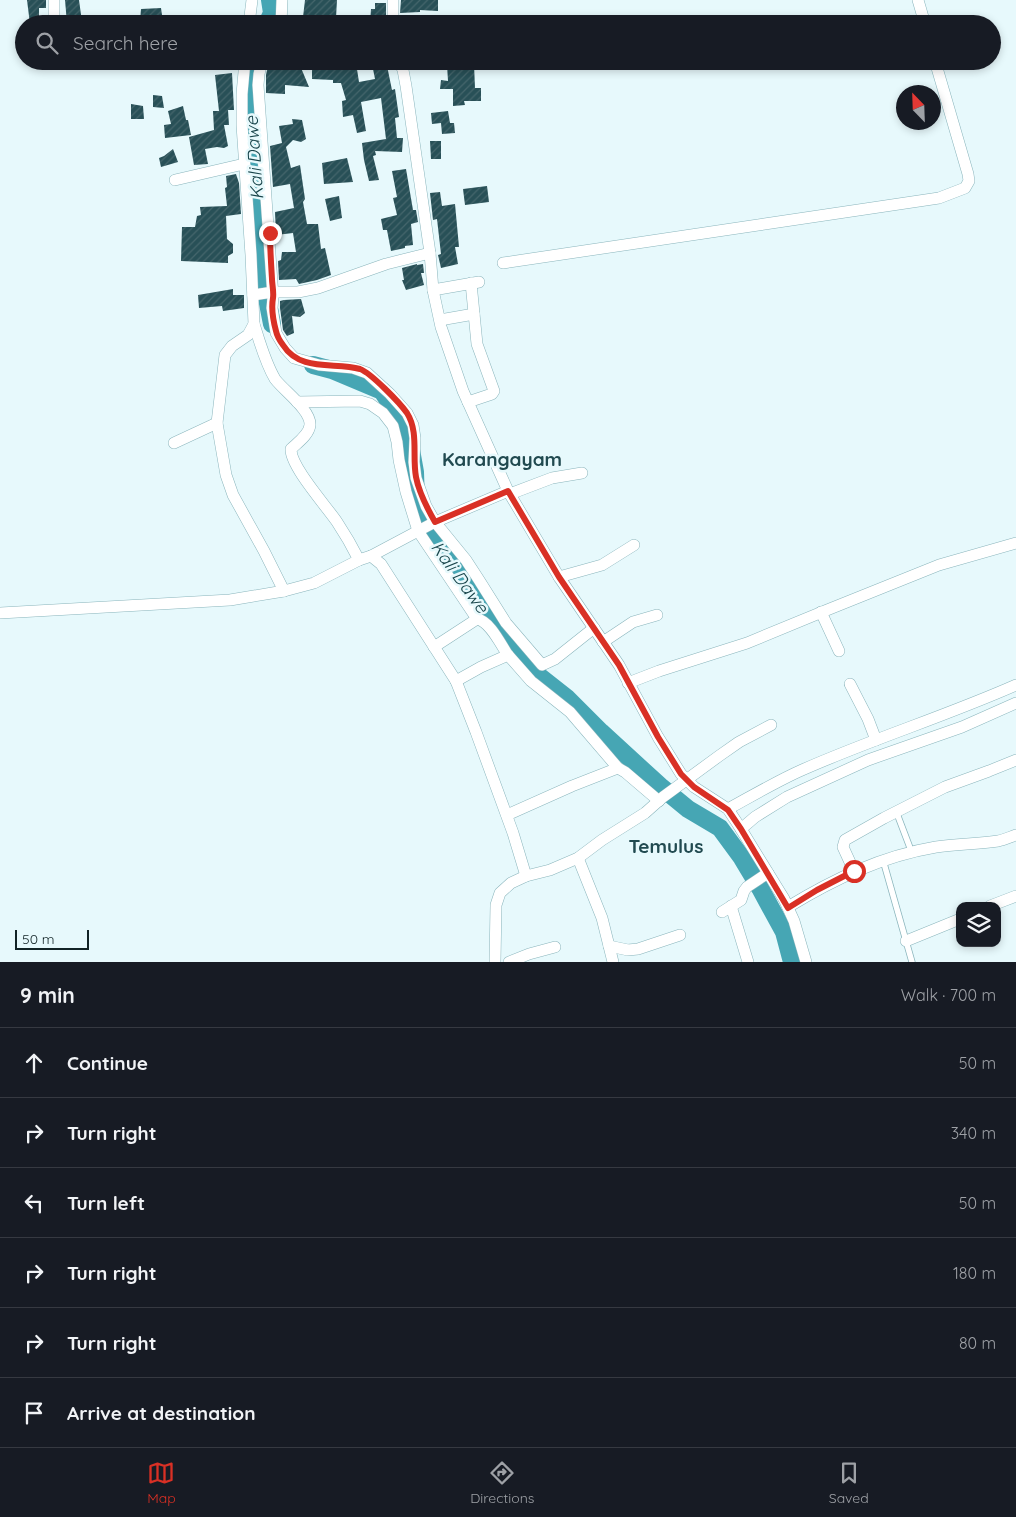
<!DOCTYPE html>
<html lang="en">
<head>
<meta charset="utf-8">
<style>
	body { margin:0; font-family:Quicksand,sans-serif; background:#242831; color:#f1f3f6 }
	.controls { position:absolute; right:15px; bottom:15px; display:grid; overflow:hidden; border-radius:10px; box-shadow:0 2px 8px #0003 }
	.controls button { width:45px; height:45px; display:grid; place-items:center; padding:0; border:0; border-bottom:1px solid #363941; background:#171b24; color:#f1f3f6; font:25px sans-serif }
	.compass { position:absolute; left:896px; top:85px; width:45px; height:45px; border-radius:50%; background:#171b24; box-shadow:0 2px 8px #0003; rotate:337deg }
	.scale { position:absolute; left:15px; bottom:12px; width:74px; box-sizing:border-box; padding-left:5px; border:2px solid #122326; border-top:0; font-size:14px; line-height:18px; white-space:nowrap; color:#122326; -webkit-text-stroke:4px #e7f9fc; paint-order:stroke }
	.stop { position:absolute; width:15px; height:15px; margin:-11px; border:4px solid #d93025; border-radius:50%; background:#fff }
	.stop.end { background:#d93025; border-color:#fff; box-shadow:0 1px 5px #0008 }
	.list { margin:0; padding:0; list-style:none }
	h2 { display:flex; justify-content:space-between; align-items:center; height:65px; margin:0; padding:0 20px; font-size:21px }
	h2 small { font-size:16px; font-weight:400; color:#9ea1a6 }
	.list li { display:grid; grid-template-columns:32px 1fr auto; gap:15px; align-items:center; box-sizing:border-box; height:70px; padding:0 20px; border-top:1px solid #363941 }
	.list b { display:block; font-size:19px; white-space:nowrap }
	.list em { font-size:16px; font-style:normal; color:#9ea1a6 }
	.icon { flex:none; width:28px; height:28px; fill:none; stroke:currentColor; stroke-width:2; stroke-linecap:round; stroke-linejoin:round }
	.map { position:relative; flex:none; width:1016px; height:962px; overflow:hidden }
	.search { position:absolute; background:#171b24; box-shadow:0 2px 8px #0003; left:15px; right:15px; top:15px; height:55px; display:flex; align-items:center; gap:12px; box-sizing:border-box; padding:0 18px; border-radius:28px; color:#9ea1a6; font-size:19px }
	.sheet { height:485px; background:#171b24 }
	nav { display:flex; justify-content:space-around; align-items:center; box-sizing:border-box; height:70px; border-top:1px solid #363941; background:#171b24; font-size:14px; color:#9ea1a6 }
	nav a { display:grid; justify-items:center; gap:2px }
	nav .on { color:#d93025 }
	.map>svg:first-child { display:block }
</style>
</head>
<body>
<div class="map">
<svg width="1016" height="962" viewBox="0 0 1016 962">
	<defs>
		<pattern id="building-hatch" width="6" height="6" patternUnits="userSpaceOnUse" patternTransform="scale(1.25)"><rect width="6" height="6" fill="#285057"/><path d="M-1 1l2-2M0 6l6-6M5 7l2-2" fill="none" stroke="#45666c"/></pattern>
	</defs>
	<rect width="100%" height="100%" fill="#e7f9fc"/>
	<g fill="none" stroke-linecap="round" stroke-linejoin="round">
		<!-- river -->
		<g stroke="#46a6b4" stroke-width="18">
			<path d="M 267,24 L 272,13 L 270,0"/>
			<path d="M 255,61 L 250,87 L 250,123 L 262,248 L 265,288 L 272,324"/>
			<path d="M 313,365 L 332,370 L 382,391 L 396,412 L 408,433 L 415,472 L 416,502 L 426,530 L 474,592 L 507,642 L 534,672 L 567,698 L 601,732 L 660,786 L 688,809 L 720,828 L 742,858 L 760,888 L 784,932 L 792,962"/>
		</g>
	</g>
	<!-- building -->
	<g fill="url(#building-hatch)">
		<path d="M 27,0 L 46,0 L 46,8 L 39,8 L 39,24 L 30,24 Z"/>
		<path d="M 65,0 L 79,0 L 82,22 L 67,23 Z"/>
		<path d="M 305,0 L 337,0 L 336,18 L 321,17 L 321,24 L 309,24 L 309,18 L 303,17 Z"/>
		<path d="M 401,0 L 438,0 L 438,11 L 420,10 L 420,12 L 400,13 Z"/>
		<path d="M 375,3 L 386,3 L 386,24 L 370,24 L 371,9 L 375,9 Z"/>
		<path d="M 161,8 L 163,22 L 140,22 L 141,9 Z"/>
		<path d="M 269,61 L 299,63 L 309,87 L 285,85 L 285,94 L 266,93 L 266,75 Z"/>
		<path d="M 312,61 L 330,61 L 330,66 L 356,63 L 359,82 L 375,79 L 372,64 L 386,61 L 392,90 L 395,89 L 399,117 L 395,118 L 397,138 L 403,138 L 402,152 L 375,151 L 376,155 L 373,156 L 379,180 L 369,181 L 364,160 L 362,143 L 386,139 L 381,98 L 361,102 L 366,131 L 357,133 L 353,115 L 343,117 L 342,101 L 346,100 L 341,83 L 333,83 L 333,80 L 312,79 Z"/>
		<path d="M 474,64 L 475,88 L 481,88 L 481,101 L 464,101 L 465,105 L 453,106 L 453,89 L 440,89 L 441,80 L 448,81 L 447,65 Z"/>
		<path d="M 232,73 L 234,110 L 228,110 L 229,125 L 224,125 L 228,146 L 224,148 L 217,147 L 205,149 L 208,164 L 194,165 L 189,137 L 214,130 L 213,111 L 219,111 L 215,75 Z"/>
		<path d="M 153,95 L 162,96 L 164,108 L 153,107 Z"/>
		<path d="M 131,104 L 143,106 L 144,119 L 131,119 Z"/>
		<path d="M 183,106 L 186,120 L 188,120 L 191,135 L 165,138 L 164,125 L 171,124 L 168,111 Z"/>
		<path d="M 448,111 L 450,123 L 454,123 L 455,133 L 442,134 L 441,123 L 432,124 L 431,113 Z"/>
		<path d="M 292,119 L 302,120 L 306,139 L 301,142 L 293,140 L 286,147 L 291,168 L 300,165 L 305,199 L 303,202 L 307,224 L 318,224 L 321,249 L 325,248 L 331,275 L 317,280 L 299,284 L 296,279 L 279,280 L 278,261 L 281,260 L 282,252 L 296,252 L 293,233 L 276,235 L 275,212 L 294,208 L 290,184 L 273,187 L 270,146 L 282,143 L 279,126 L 293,124 Z"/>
		<path d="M 430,141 L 441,141 L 441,159 L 431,159 Z"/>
		<path d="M 173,149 L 178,162 L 161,167 L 159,158 L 164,156 Z"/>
		<path d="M 347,158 L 353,182 L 324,184 L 322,163 Z"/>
		<path d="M 406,169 L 413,210 L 416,210 L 418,222 L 411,224 L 413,245 L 405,246 L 405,248 L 391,251 L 387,230 L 383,230 L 381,219 L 397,215 L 393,198 L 397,197 L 392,171 Z"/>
		<path d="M 236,174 L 239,183 L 241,214 L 226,216 L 227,239 L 233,244 L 233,253 L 228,256 L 228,263 L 181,261 L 182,227 L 195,227 L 197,216 L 201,215 L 200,207 L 227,206 L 225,188 L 227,187 L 226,176 Z"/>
		<path d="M 487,186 L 489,202 L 465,205 L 463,189 Z"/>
		<path d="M 440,192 L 442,206 L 455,204 L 459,247 L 455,247 L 458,264 L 441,268 L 438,255 L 441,254 L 437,219 L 433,220 L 430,193 Z"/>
		<path d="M 339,196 L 342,218 L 330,221 L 325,199 Z"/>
		<path d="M 417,264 L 417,265 L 423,264 L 424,273 L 421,273 L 424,285 L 406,290 L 402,280 L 404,280 L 402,268 Z"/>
		<path d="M 233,289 L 233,295 L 244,295 L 244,308 L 223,311 L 222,306 L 199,308 L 198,295 Z"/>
		<path d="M 301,299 L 305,313 L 300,317 L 292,316 L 294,333 L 287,336 L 283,330 L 280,308 L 280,301 L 284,300 Z"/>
	</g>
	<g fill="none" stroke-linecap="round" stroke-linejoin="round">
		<defs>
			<g id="lane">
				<path d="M 896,811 L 912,853"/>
				<path d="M 883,860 L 912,962"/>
			</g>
			<g id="street">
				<path d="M 54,0 L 54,24"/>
				<path d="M 393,0 L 393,24"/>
				<path d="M 918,0 L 925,24"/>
				<path d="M 249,24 L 252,0"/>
				<path d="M 281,24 L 282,0"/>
				<path d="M 245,61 L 242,94 L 242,125 L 251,255 L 254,324 L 248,335 L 232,346 L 225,355 L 217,423 L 226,475 L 233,495 L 264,551 L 284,591"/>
				<path d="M 262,61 L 259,74 L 258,85 L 273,297 L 272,308 L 276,333 L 285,348 L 294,358 L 319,365 L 353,368 L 367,373 L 390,394 L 407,413 L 413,425 L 415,438 L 414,462 L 416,478 L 426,506 L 435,522 L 466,560 L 479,580 L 506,623 L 542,665 L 555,659 L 594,628"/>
				<path d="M 399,61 L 403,70 L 406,86 L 430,253 L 433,290 L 441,327 L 463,391 L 508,491 L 559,577 L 619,665 L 658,737 L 681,774 L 694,787 L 728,809 L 741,829 L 784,899 L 794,921 L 806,962"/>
				<path d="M 175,180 L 244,164"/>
				<path d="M 503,263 L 939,198 L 965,188 L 969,181 L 968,174 L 935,61"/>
				<path d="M 433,290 L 479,282"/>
				<path d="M 253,295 L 273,292 L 298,292 L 318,288 L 386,264 L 430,253"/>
				<path d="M 440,320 L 474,314"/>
				<path d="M 254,324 C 260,343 265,362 275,379 C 284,391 311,410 310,425 C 309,435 297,443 291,449 C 290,466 327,507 337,522 C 345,534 352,546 359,560"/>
				<path d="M 297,402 L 360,401 L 370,404 L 383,413 L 393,426 L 397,442 L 399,460 L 406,492 L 418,531 L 477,619"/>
				<path d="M 468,402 L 492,394 L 494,391 L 477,344 L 471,283"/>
				<path d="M 174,443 L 217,423"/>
				<path d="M 510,494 L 552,478 L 582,473"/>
				<path d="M 371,556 L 435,522 L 508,491"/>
				<path d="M 559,577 L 602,565 L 634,545"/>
				<path d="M 821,612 L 839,651"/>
				<path d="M 0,613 L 230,600 L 284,591 L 314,583 L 359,560 L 371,556 L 381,564 L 456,681 L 476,732 L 513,833 L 526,876"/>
				<path d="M 603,642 L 633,622 L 657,615"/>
				<path d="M 434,647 L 477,619 C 490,621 501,645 508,655"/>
				<path d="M 456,681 L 481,667 L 508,655 L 531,681 L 570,712 L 618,768"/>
				<path d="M 628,683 L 659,671 L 747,643 L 827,610 L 939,565 L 1016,543"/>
				<path d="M 850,684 L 868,719 L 876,740"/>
				<path d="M 728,809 C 752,796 777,781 802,770 C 872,739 946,716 1016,685"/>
				<path d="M 507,815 L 572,786 L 618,768 L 625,772 L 659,801"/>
				<path d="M 741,829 L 755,817 L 787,797 L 868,760 L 962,727 L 1016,703"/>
				<path d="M 578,858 L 602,918 L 613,962"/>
				<path d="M 854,871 L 843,847 L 845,840 L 884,818 L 945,787 L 989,771 L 1016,760"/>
				<path d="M 731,906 L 748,962"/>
				<path d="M 990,906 L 1016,896"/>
				<path d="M 788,907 C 834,879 882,856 936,847 C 957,844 978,844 998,841 C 1004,840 1010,837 1016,835"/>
				<path d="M 722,912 L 741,900 L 744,891 L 747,887 L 768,873"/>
				<path d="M 906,941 L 960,919"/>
				<path d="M 609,946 L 628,950 L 638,949 L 680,935"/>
				<path d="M 495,962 L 496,905 L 500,893 L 511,883 L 526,876 L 550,870 L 578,858 L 602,840 L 645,813 L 663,797 L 719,756 L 739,742 L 771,725"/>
				<path d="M 509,962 L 529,954 L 555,947"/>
			</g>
		</defs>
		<!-- lane casing -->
		<use href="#lane" stroke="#8ab5bc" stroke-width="7"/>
		<!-- street casing -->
		<use href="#street" stroke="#8ab5bc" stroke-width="12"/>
		<!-- lane -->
		<use href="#lane" stroke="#fff" stroke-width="5.5"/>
		<!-- street -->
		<use href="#street" stroke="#fff" stroke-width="11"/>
	</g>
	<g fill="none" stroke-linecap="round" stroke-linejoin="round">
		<!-- route -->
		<path stroke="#d93025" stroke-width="6" d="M 270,233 C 270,248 271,263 272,279 C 272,284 274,292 273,298 C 271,309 273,320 276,331 C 277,336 280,341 283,345 C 300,372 334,362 360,369 C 371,373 400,403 407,413 C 419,432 412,456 416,477 C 419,493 427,508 435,522 L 508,491 L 559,577 L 619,665 L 658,737 L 681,774 L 694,787 L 728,810 L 741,829 L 788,908 L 817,890 L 854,871"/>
	</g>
	<g text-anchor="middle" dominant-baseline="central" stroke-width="5" stroke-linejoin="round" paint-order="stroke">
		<!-- water labels -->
		<g font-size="18" font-style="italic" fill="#18444a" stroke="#e7f9fc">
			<text transform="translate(254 158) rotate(-94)">Kali Dawe</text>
			<text transform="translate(460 577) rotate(54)">Kali Dawe</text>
		</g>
		<!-- quarter labels -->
		<g font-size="19" font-weight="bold" fill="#214a50" stroke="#e7f9fc">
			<text x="502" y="459">Karangayam</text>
			<text x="666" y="846">Temulus</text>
		</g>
	</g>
</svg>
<div class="controls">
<button><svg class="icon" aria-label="layers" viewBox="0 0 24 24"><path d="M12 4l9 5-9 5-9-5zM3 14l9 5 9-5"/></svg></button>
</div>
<svg class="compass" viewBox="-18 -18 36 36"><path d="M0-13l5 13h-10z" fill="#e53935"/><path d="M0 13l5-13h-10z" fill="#9ea1a6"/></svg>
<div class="scale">50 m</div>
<div class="stop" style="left:854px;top:871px"></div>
<div class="stop end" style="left:270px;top:233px"></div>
<div class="search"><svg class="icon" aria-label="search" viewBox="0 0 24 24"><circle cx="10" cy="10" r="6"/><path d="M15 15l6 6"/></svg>Search here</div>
</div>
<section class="sheet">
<h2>9 min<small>Walk · 700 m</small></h2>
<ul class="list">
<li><svg class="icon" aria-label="ahead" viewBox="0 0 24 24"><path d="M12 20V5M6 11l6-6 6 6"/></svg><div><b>Continue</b></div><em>50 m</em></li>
<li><svg class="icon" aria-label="right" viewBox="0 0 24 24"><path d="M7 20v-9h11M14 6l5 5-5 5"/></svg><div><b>Turn right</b></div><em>340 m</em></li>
<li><svg class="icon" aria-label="left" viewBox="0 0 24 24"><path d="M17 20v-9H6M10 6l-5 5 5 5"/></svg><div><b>Turn left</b></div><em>50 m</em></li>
<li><svg class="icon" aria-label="right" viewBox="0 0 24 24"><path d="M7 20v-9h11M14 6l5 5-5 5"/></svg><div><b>Turn right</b></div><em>180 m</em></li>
<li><svg class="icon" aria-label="right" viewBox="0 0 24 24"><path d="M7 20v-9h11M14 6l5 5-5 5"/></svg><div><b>Turn right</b></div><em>80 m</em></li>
<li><svg class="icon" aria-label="arrive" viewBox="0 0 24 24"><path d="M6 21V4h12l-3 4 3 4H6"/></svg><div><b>Arrive at destination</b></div></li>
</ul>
</section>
<nav>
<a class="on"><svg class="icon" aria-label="map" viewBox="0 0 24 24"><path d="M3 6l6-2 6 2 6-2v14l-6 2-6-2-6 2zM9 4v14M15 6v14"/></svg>Map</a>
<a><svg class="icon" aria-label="directions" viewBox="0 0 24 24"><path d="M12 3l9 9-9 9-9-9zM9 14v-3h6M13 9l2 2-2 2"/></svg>Directions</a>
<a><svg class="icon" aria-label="saved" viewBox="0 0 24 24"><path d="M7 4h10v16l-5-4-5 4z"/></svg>Saved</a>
</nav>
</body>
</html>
